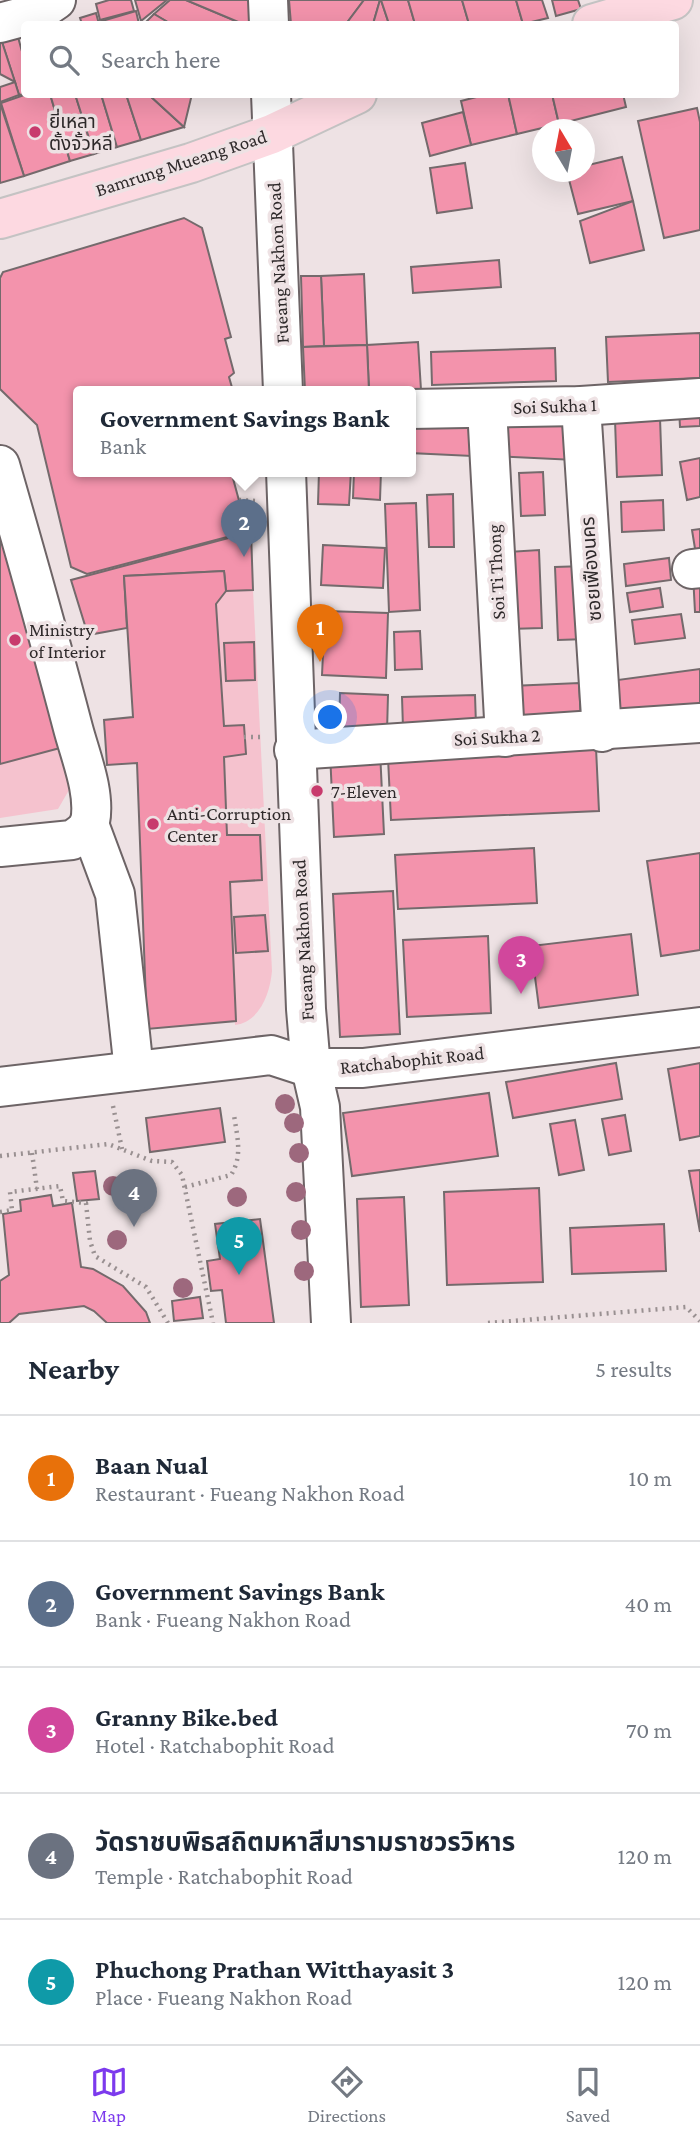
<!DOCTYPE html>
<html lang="en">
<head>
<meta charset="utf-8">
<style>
	body { margin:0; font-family:"Crimson Pro","Noto Sans Thai",serif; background:#f2f2f3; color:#1f2937 }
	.compass { position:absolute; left:532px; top:119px; width:63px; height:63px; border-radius:50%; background:#fff; box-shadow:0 7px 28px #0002; rotate:350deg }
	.you { position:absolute; left:331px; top:718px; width:24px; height:24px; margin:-18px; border:5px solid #fff; border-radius:50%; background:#1a73e8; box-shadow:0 0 0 10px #1a73e833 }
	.badge { display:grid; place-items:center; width:46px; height:46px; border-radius:50%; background:#7c3aed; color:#fff; font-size:23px; font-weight:700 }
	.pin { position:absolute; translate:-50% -58px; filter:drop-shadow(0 2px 4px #0008) }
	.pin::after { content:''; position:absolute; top:37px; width:24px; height:21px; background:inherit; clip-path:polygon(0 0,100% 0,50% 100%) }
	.popup { position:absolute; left:73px; top:386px; width:343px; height:91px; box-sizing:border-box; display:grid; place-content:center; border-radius:7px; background:#fff; filter:drop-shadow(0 2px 5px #0005); font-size:23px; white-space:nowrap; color:#747a83 }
	.popup b { font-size:26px; color:#1f2937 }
	.popup::after { content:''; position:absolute; left:50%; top:100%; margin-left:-14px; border:14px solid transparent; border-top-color:#fff }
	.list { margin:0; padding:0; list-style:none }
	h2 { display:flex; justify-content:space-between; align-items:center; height:91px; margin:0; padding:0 28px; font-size:30px }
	h2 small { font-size:23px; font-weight:400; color:#747a83 }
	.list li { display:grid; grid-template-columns:46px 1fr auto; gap:21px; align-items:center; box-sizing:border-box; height:126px; padding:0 28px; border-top:2px solid #e0e1e3 }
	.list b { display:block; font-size:26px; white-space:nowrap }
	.list p { margin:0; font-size:23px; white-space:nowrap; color:#747a83 }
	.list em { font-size:23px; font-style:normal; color:#747a83 }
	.icon { flex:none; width:38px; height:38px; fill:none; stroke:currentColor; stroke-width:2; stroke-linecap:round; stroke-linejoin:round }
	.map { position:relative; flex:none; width:700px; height:1323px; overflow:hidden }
	.search { position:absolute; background:#fff; box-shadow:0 7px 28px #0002; left:21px; right:21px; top:21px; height:77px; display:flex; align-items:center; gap:18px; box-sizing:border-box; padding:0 24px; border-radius:7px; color:#747a83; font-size:26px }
	.sheet { height:721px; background:#fff }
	nav { display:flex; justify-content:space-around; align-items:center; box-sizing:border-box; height:98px; border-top:2px solid #e0e1e3; background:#fff; font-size:19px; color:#747a83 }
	nav a { display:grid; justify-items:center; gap:4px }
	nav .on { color:#7c3aed }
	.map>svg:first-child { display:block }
</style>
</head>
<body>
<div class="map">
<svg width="700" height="1323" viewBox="0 0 700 1323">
	<rect width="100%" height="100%" fill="#eee2e4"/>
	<!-- green -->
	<g fill="#f5c2ce">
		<path d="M 253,590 L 272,971 C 270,993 260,1022 235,1025 L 216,604 L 226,591 Z"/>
		<path d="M 60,748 L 69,790 L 58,809 L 0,818 L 0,764 Z"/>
	</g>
	<!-- building -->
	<g fill="#f393ac" stroke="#746a6c" stroke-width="2">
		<path d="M 109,0 L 131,0 L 134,11 L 100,20 L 96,4 Z"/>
		<path d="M 135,0 L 167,0 L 141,21 Z"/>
		<path d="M 170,0 L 186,0 L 243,24 L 171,24 L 154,14 Z"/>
		<path d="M 186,0 L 251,0 L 252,24 L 243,24 Z"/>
		<path d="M 289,0 L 364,0 L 346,24 L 291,24 Z"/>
		<path d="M 364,0 L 380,0 L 373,24 L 346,24 Z"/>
		<path d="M 380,0 L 381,0 L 389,24 L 373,24 Z"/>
		<path d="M 381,0 L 408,0 L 415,24 L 389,24 Z"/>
		<path d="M 408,0 L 462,0 L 469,24 L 415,24 Z"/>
		<path d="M 462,0 L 516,0 L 523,24 L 469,24 Z"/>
		<path d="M 516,0 L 542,0 L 548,18 L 523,24 Z"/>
		<path d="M 552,0 L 578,0 L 581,9 L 556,16 Z"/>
		<path d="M 136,11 L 139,24 L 103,24 L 102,21 Z"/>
		<path d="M 96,13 L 99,24 L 82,24 L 80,18 Z"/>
		<path d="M 154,14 L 171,24 L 144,24 Z"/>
		<path d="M 18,37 L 24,59 L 24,94 L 19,95 L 2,42 Z"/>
		<path d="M 0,42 L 2,42 L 15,82 L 0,74 Z"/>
		<path d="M 15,82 L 19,95 L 0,102 L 0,87 Z"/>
		<path d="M 27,94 L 50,94 L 70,161 L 24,176 L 1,103 Z"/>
		<path d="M 50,94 L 75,94 L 94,154 L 70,161 Z"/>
		<path d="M 75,94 L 101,94 L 117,147 L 94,154 Z"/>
		<path d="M 101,94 L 126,94 L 141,140 L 117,147 Z"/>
		<path d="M 126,94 L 148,94 L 184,127 L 141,140 Z"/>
		<path d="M 148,94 L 192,94 L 184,127 Z"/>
		<path d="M 488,94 L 508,94 L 517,134 L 471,145 L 461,101 Z"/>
		<path d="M 508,94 L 552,94 L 559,124 L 517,134 Z"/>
		<path d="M 552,94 L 623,94 L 626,107 L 559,124 Z"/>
		<path d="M 0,103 L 24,176 L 0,183 Z"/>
		<path d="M 697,108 L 700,122 L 700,230 L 664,238 L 638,121 Z"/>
		<path d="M 463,112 L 471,145 L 430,156 L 422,123 Z"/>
		<path d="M 622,157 L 633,201 L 578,214 L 567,172 L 584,172 L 584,166 Z"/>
		<path d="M 465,163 L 472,208 L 437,213 L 430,168 Z"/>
		<path d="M 633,201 L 644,250 L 590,263 L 580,221 Z"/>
		<path d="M 184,218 L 202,228 L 231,337 L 225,339 L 234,373 L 229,377 L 233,391 L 78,391 L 78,471 L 231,471 L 244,519 L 231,536 L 87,574 L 71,567 L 37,425 L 0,389 L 0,278 L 3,272 Z"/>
		<path d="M 499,260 L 501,287 L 413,293 L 411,267 Z"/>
		<path d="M 364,274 L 367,345 L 324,346 L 321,276 Z"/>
		<path d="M 301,276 L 321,276 L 324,346 L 303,347 Z"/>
		<path d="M 700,333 L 700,378 L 608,382 L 606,337 Z"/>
		<path d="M 418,342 L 421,390 L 369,391 L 367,345 Z"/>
		<path d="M 367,345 L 369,391 L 305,391 L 303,347 Z"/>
		<path d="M 555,348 L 556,381 L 432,385 L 431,352 Z"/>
		<path d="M 700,407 L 700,426 L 680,427 L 679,408 Z"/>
		<path d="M 494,416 L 577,420 L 575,460 L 493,456 Z"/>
		<path d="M 660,418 L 662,475 L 617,477 L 615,420 Z"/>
		<path d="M 410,421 L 474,424 L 472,456 L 410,453 Z"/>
		<path d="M 700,458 L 700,497 L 687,500 L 680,462 Z"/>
		<path d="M 319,471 L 351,471 L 349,505 L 318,504 Z"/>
		<path d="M 354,471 L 381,471 L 380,500 L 353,498 Z"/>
		<path d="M 543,472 L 545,515 L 521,516 L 519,473 Z"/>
		<path d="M 453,494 L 454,547 L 429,547 L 427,495 Z"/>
		<path d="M 663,500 L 664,530 L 622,532 L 621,502 Z"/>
		<path d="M 416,503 L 420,610 L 389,612 L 385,504 Z"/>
		<path d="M 700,529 L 700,560 L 697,561 L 692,530 Z"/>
		<path d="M 0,532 L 60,748 L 0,764 Z"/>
		<path d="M 251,532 L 253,590 L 226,591 L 224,571 L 124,576 L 127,628 L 88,635 L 71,580 Z"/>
		<path d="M 323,545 L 385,548 L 383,588 L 321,585 Z"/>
		<path d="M 539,550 L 542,628 L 509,629 L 507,552 Z"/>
		<path d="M 669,558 L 671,580 L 626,586 L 624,564 Z"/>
		<path d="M 585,566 L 587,639 L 558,640 L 555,567 Z"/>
		<path d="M 224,571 L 226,591 L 216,604 L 224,726 L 244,725 L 246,754 L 224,757 L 227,835 L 260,835 L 262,880 L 230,882 L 236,1021 L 147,1029 L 137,763 L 107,765 L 104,720 L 133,717 L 124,576 Z"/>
		<path d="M 693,574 L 700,574 L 700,612 L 695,612 Z"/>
		<path d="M 660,588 L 663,607 L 630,612 L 627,593 Z"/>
		<path d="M 325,611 L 388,613 L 386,678 L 322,675 Z"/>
		<path d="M 681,614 L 685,638 L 635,644 L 632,620 Z"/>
		<path d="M 420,631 L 422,669 L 395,670 L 394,632 Z"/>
		<path d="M 254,642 L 255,680 L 226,681 L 224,643 Z"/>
		<path d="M 700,669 L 700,713 L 616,724 L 610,681 Z"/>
		<path d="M 579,683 L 581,721 L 512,723 L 511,686 Z"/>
		<path d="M 340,693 L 388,695 L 387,732 L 339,730 Z"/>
		<path d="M 475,695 L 476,725 L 403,728 L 402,697 Z"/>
		<path d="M 596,748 L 599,811 L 391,820 L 388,758 Z"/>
		<path d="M 380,751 L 384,834 L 334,837 L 330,753 Z"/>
		<path d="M 534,848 L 537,903 L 398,909 L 395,855 Z"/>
		<path d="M 700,853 L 700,950 L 661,956 L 647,861 Z"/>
		<path d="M 393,891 L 400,1034 L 340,1037 L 333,894 Z"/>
		<path d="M 265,915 L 268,951 L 236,953 L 234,917 Z"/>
		<path d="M 631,934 L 638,995 L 539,1008 L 531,946 Z"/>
		<path d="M 488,936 L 491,1013 L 407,1017 L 403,940 Z"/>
		<path d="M 616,1063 L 622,1099 L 513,1118 L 506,1082 Z"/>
		<path d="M 700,1063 L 700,1136 L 680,1140 L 668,1069 Z"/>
		<path d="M 489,1093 L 498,1156 L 352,1176 L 343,1113 Z"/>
		<path d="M 220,1108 L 225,1142 L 150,1152 L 146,1118 Z"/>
		<path d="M 625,1115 L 631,1151 L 609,1155 L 602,1119 Z"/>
		<path d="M 575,1120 L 584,1170 L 559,1175 L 550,1124 Z"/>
		<path d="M 700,1170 L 700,1232 L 689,1171 Z"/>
		<path d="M 95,1171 L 99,1199 L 77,1201 L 73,1173 Z"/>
		<path d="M 539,1188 L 543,1282 L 447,1285 L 444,1192 Z"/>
		<path d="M 51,1195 L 53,1206 L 72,1203 L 81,1267 L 93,1269 L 123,1286 L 146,1312 L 150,1323 L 107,1323 L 94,1311 L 84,1306 L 19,1314 L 9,1323 L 0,1323 L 0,1281 L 9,1275 L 3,1214 L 21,1211 L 20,1200 Z"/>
		<path d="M 404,1197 L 409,1305 L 361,1307 L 357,1199 Z"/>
		<path d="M 260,1219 L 274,1323 L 226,1323 L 222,1290 L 211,1291 L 207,1261 L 220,1259 L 215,1224 Z"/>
		<path d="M 664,1224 L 666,1271 L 572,1274 L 570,1228 Z"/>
		<path d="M 200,1297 L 203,1318 L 174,1321 L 172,1301 Z"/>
	</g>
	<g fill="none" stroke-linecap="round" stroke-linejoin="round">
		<defs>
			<g id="minor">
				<path d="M 268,0 L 269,24"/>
				<path d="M 0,23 L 37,13 L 56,0"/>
				<path d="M 271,94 L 283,391"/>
				<path d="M 581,406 L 602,732"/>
				<path d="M 487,408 L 505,737"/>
				<path d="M 410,409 L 581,406 L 700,398"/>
				<path d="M 0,465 C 25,552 50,640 73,728 C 80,755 96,793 90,822 C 87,831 80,835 72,840 L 0,847"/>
				<path d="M 286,471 L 306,1009 L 311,1068 L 320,1107 L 331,1323"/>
				<path d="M 692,569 L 700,568"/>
				<path d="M 294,750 L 700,723"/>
				<path d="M 89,824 L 115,894 L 134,1071"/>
				<path d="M 0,1087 L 271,1055 L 311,1068 L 363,1068 L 700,1027"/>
			</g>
			<g id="major">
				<path d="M 592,24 L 673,0"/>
				<path d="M 0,219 L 191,163 L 272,134 L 357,94"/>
			</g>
		</defs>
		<!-- minor casing -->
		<use href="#minor" stroke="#6d6466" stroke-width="42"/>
		<!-- major casing -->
		<use href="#major" stroke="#c4c3c3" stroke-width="42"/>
		<!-- path -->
		<g stroke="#999091" stroke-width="4.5" stroke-dasharray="2 5" stroke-linecap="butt">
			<path d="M 239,500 L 256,501"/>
			<path d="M 244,737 L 265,737"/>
			<path d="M 113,1106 L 122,1149"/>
			<path d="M 32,1153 L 37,1189"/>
			<path d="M 0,1156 L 108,1144 L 152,1161 L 172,1162 L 182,1175 L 213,1323"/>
			<path d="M 185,1187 L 231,1175 C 243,1156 237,1136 234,1115"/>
			<path d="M 0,1212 L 12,1210 L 10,1192 L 60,1186 L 63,1201 L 86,1203 L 90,1241 L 95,1256 L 146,1287 L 168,1323"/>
			<path d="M 488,1323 L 686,1307 L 700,1321"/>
		</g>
		<!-- minor -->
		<use href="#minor" stroke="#fff" stroke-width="38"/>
		<!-- major -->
		<use href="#major" stroke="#fdd9e1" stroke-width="38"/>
	</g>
	<!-- trees -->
	<g fill="#9d687d">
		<circle cx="285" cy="1104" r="10"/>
		<circle cx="294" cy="1123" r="10"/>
		<circle cx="299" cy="1153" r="10"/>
		<circle cx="113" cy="1186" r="10"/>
		<circle cx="296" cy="1192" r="10"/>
		<circle cx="237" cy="1197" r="10"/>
		<circle cx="301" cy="1230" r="10"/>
		<circle cx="117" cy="1240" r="10"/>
		<circle cx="304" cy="1271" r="10"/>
		<circle cx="183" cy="1288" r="10"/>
	</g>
	<!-- markers -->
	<g fill="#c83b6d" stroke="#eee2e4" stroke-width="2.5">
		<circle cx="35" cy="132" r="7"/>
		<circle cx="15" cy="640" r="7"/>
		<circle cx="317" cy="791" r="7"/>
		<circle cx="153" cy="824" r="7"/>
	</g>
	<g text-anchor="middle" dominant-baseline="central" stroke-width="7" stroke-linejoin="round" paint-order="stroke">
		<!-- poi labels -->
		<g font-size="19" fill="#2e292a" stroke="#eee2e4" text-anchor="start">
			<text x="49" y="121">ยี่เหลา<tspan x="49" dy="22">ตั้งจั้วหลี</tspan></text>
			<text x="29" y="629">Ministry<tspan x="29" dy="22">of Interior</tspan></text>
			<text x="331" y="791">7-Eleven</text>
			<text x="167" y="813">Anti-Corruption<tspan x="167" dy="22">Center</tspan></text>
		</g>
		<!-- street labels -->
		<g font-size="19" fill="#2e292a" stroke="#eee2e4">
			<text transform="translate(181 163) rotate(-18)">Bamrung Mueang Road</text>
			<text transform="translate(278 263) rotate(-93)">Fueang Nakhon Road</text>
			<text transform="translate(555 406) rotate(-2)">Soi Sukha 1</text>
			<text transform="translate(591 569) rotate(-94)">ซอยเฟืองนคร</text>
			<text transform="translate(496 572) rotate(-93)">Soi Ti Thong</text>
			<text transform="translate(497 737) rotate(-3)">Soi Sukha 2</text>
			<text transform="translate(303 940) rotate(-93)">Fueang Nakhon Road</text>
			<text transform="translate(412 1060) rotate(-6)">Ratchabophit Road</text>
		</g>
	</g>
</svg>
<svg class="compass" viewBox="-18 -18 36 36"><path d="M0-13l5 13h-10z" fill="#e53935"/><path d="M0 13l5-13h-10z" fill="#747a83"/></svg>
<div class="you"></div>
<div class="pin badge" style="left:320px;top:662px;background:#e8710a">1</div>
<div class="pin badge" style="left:244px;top:557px;background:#5c6f8a">2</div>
<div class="popup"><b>Government Savings Bank</b>Bank</div>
<div class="pin badge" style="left:521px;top:994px;background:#d1479c">3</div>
<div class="pin badge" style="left:134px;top:1227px;background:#6b7280">4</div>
<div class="pin badge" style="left:239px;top:1275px;background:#0f9aa8">5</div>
<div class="search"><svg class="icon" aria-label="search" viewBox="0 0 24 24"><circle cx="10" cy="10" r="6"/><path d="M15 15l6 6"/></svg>Search here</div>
</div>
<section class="sheet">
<h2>Nearby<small>5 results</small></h2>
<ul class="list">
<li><span class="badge" style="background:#e8710a">1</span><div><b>Baan Nual</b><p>Restaurant · Fueang Nakhon Road</p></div><em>10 m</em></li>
<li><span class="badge" style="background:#5c6f8a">2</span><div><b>Government Savings Bank</b><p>Bank · Fueang Nakhon Road</p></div><em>40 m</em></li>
<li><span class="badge" style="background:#d1479c">3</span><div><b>Granny Bike.bed</b><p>Hotel · Ratchabophit Road</p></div><em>70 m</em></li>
<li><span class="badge" style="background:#6b7280">4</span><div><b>วัดราชบพิธสถิตมหาสีมารามราชวรวิหาร</b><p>Temple · Ratchabophit Road</p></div><em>120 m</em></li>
<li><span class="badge" style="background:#0f9aa8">5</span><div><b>Phuchong Prathan Witthayasit 3</b><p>Place · Fueang Nakhon Road</p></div><em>120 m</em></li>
</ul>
</section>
<nav>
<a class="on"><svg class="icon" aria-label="map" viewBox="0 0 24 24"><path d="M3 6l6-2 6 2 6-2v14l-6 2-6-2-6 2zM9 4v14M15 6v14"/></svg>Map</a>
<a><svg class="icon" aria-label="directions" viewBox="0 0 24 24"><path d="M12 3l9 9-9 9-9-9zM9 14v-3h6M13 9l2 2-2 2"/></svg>Directions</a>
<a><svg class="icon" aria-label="saved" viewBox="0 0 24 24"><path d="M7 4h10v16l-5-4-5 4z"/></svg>Saved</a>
</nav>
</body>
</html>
